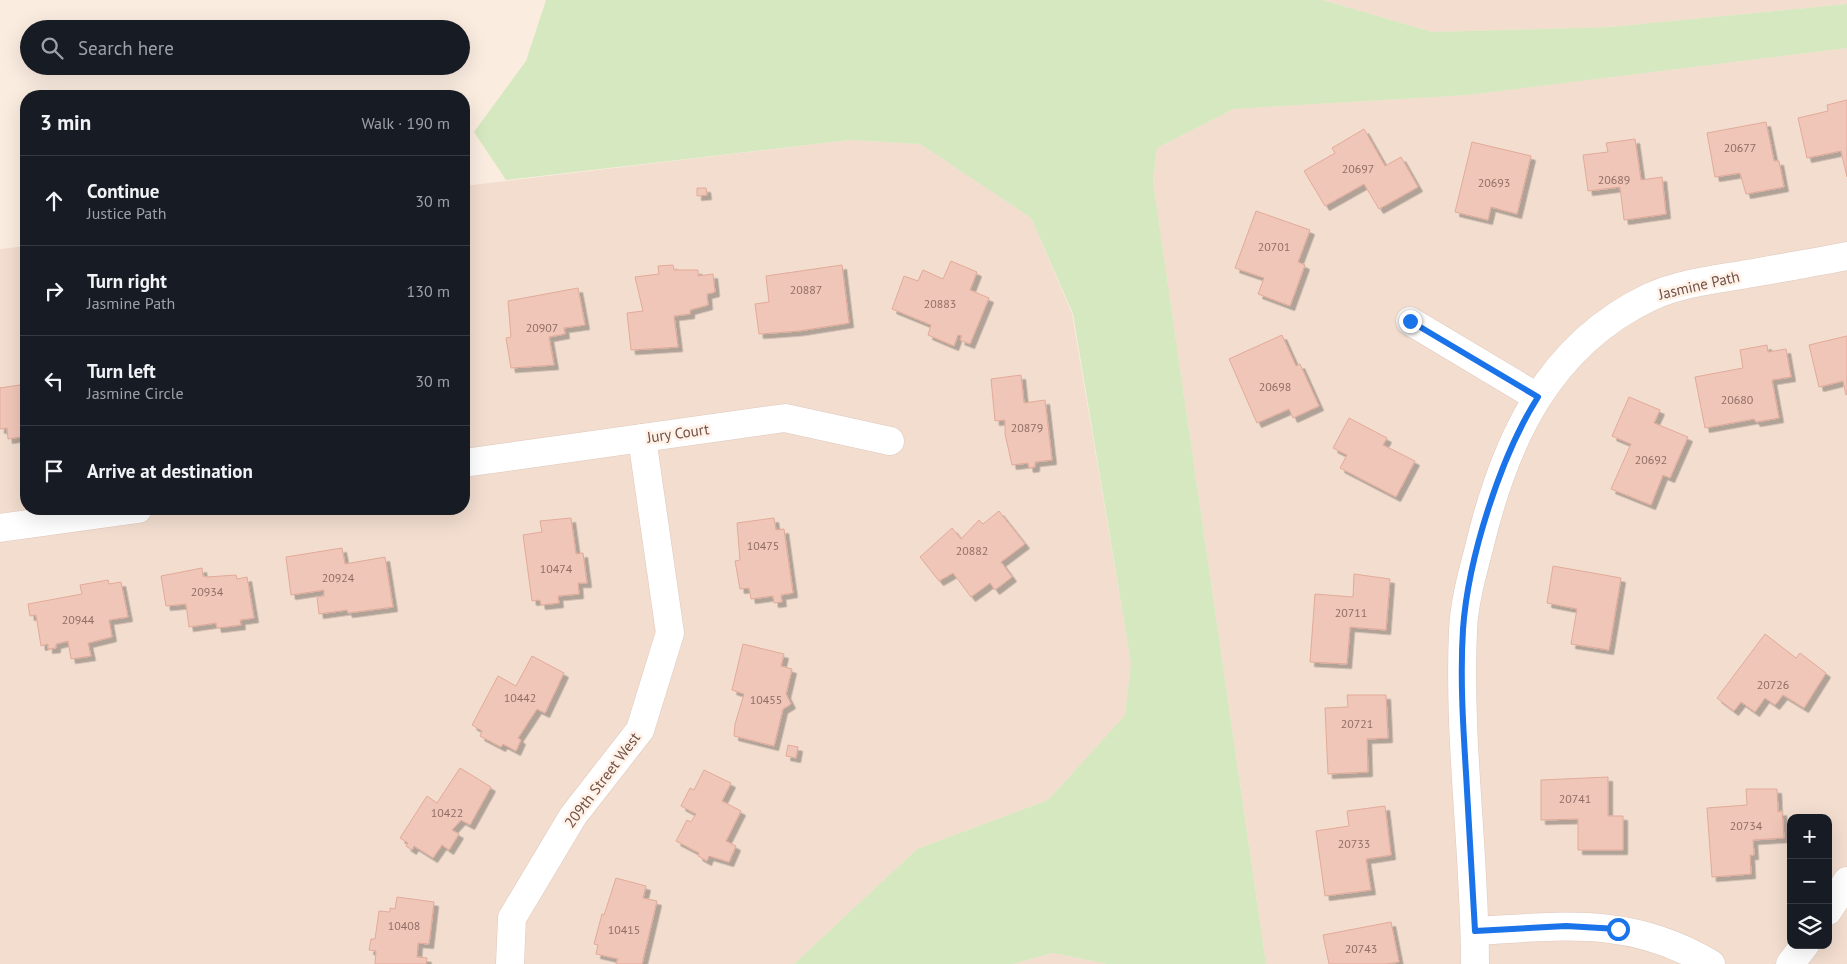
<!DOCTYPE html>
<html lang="en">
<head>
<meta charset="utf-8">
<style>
	body { margin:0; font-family:"PT Sans",sans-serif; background:#20242c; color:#f1f3f6 }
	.controls { position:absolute; right:15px; bottom:15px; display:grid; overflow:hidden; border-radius:10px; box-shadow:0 5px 20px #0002 }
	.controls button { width:45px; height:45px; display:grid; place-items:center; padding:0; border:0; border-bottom:1px solid #363941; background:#171b24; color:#f1f3f6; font:25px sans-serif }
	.stop { position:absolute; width:15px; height:15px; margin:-11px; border:4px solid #1a73e8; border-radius:50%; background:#fff }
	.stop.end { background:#1a73e8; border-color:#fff; box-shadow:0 1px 5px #0008 }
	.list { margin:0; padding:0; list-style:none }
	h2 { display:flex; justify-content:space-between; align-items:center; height:65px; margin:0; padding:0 20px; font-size:21px }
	h2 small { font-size:16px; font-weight:400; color:#9ea1a6 }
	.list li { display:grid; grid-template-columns:32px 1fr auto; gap:15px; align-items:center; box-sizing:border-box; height:90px; padding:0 20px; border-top:1px solid #363941 }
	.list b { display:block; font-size:19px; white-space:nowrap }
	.list p { margin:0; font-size:16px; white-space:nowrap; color:#9ea1a6 }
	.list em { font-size:16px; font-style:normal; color:#9ea1a6 }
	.icon { flex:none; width:28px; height:28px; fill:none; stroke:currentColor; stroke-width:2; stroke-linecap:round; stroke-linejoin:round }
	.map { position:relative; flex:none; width:1847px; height:964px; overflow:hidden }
	.search { position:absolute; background:#171b24; box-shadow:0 5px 20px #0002; left:20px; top:20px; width:450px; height:55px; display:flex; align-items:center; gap:12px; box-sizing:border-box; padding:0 18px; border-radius:28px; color:#9ea1a6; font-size:19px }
	.panel { position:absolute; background:#171b24; box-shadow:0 5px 20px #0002; left:20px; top:90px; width:450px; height:425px; border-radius:20px }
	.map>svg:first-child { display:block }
</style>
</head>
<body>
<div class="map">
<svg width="1847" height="964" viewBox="0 0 1847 964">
	<defs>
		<filter id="shadow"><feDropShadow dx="4.5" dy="4.5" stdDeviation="0" flood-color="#0004"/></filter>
	</defs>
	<rect width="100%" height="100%" fill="#fbece0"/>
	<!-- residential -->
	<g fill="#f2ddcf" fill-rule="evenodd">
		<path d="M 1323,0 L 1847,0 L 1847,4 L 1610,27 L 1432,32 Z"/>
		<path d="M 1847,48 L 1847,964 L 1266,964 L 1153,181 L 1157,148 L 1234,109 L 1468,95 ZM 1791,818 L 1828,818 L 1828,945 L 1791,945 Z"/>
		<path d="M 851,140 L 920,144 L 1031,218 L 1072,314 L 1131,663 L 1125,715 L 1048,800 L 917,849 L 794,964 L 0,964 L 0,249 L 26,246 L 26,509 L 464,509 L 464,186 Z"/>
		<path d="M 1053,953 L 1107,964 L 1013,964 Z"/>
	</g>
	<!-- green -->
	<path fill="#d6e8bf" d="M 546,0 L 1323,0 L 1432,32 L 1610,27 L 1847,4 L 1847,48 L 1468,95 L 1234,109 L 1157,148 L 1153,181 L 1266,964 L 1107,964 L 1053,953 L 1013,964 L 794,964 L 917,849 L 1048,800 L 1125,715 L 1131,663 L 1073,314 L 1031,218 L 920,144 L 850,140 L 506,180 L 474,132 L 526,61 Z"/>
	<!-- building -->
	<g fill="#f0c6b8" stroke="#e2aa99" filter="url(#shadow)">
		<path d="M 1847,100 L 1847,177 L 1841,151 L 1807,158 L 1798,118 L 1828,111 L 1827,105 Z"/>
		<path d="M 1766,122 L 1774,161 L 1779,161 L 1784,187 L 1746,194 L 1740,173 L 1715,177 L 1707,133 Z"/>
		<path d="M 1364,129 L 1385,166 L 1401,157 L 1418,187 L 1379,209 L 1364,184 L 1325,206 L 1304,171 L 1335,153 L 1332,148 Z"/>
		<path d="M 1635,139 L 1641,180 L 1662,177 L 1666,214 L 1624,220 L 1620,187 L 1588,191 L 1583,155 L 1608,152 L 1606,143 Z"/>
		<path d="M 1472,142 L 1531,156 L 1517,214 L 1491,207 L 1488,220 L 1455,212 Z"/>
		<path d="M 697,188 L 706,188 L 707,195 L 697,196 Z"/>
		<path d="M 1256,211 L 1310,230 L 1298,262 L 1305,265 L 1290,306 L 1258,294 L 1264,278 L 1235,268 Z"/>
		<path d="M 951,261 L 977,272 L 970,290 L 989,298 L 970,344 L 960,340 L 962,336 L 958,335 L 954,346 L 928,335 L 931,325 L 892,309 L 904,276 L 918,281 L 923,270 L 943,279 Z"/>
		<path d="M 673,265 L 674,270 L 698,270 L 698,276 L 713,274 L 715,292 L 707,294 L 708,305 L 690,310 L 690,314 L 674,316 L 678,347 L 631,350 L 627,313 L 643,311 L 635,277 L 659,274 L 658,266 Z"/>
		<path d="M 842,265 L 849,323 L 799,331 L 759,334 L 755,304 L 769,302 L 766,276 Z"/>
		<path d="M 578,288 L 585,325 L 564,328 L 565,334 L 549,337 L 554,365 L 511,368 L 506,338 L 511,337 L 508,301 Z"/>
		<path d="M 1282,335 L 1296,366 L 1300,364 L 1319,406 L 1293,418 L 1289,409 L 1257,423 L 1229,359 Z"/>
		<path d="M 1847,336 L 1847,394 L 1846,395 L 1843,381 L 1819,387 L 1809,345 Z"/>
		<path d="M 1767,345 L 1768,352 L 1786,349 L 1791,377 L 1772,380 L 1779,418 L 1756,422 L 1754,419 L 1705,428 L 1695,377 L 1743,368 L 1740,350 Z"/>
		<path d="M 1021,375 L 1024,403 L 1045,400 L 1052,460 L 1035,462 L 1035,467 L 1029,468 L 1028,463 L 1012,465 L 1005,434 L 1005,420 L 995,421 L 991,379 Z"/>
		<path d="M 26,384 L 26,436 L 8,439 L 7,428 L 0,429 L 0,388 Z"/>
		<path d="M 1629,397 L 1660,410 L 1654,423 L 1688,437 L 1670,478 L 1663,475 L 1651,505 L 1611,489 L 1631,444 L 1612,436 Z"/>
		<path d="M 1349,418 L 1387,438 L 1383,445 L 1415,461 L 1396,497 L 1340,468 L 1347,455 L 1333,448 Z"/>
		<path d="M 999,511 L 1025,544 L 1001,562 L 1012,577 L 995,590 L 990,583 L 971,597 L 953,573 L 939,581 L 920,557 L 952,528 L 961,539 L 979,520 L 983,524 Z"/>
		<path d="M 571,518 L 576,554 L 583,553 L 587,583 L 578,583 L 579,594 L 558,596 L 559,603 L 541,605 L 540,600 L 532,601 L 523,535 L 542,532 L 540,521 Z"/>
		<path d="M 774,518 L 776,530 L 784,529 L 793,593 L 781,595 L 782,602 L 774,603 L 773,596 L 751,599 L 749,588 L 740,589 L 735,561 L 740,560 L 737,523 Z"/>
		<path d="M 342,548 L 345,564 L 385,557 L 393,607 L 348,613 L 347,610 L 319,614 L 317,597 L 324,596 L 324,590 L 291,595 L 286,557 Z"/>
		<path d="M 1553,566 L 1621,578 L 1609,650 L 1571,644 L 1577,609 L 1547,603 Z"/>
		<path d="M 202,568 L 203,576 L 207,577 L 236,575 L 237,579 L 247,577 L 254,618 L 240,620 L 241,625 L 217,628 L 216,623 L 189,627 L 186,604 L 166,606 L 161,576 Z"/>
		<path d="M 1354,574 L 1390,579 L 1386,630 L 1350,627 L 1347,664 L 1310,662 L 1315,594 L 1353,597 Z"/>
		<path d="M 108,580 L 109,584 L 121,582 L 128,617 L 109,620 L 112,637 L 88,643 L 91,656 L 71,659 L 68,641 L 56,644 L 56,648 L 48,649 L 48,644 L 41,646 L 36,615 L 30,616 L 28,604 L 82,594 L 80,585 Z"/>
		<path d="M 1765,634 L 1796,658 L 1800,653 L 1826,673 L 1804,708 L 1783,695 L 1775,705 L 1765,698 L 1755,712 L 1741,702 L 1734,711 L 1717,698 Z"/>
		<path d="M 743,644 L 784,654 L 781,666 L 792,669 L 786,694 L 791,704 L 783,709 L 774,746 L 734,736 L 735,724 L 744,694 L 732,690 Z"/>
		<path d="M 532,656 L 564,673 L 545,713 L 537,709 L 518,738 L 521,740 L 516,751 L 503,744 L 501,747 L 480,736 L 482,731 L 472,725 L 498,676 L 516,686 Z"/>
		<path d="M 1347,695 L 1386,695 L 1388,738 L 1367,739 L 1368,772 L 1328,774 L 1325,708 L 1348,707 Z"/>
		<path d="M 788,745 L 798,747 L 796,758 L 786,756 Z"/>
		<path d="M 460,768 L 491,787 L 470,825 L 461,820 L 452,830 L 459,834 L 449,850 L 442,845 L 433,858 L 414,846 L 412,850 L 406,846 L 408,843 L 400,838 L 427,796 L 437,803 Z"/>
		<path d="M 704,770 L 731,783 L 722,801 L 741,811 L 726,841 L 736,846 L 729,862 L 709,856 L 707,861 L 698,856 L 699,853 L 676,841 L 687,820 L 691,822 L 696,814 L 681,806 L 690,788 L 694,790 Z"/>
		<path d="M 1608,777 L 1608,816 L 1623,816 L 1623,850 L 1578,850 L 1578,819 L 1541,820 L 1541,780 Z"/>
		<path d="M 1746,789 L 1777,789 L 1778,812 L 1782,811 L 1784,838 L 1753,840 L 1754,855 L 1750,855 L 1751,874 L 1712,877 L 1707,808 L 1747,805 Z"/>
		<path d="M 1385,806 L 1391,855 L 1366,859 L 1371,890 L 1325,896 L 1316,831 L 1349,826 L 1347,811 Z"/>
		<path d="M 616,878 L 646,886 L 643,898 L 657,901 L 642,964 L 616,964 L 618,959 L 596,954 L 598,945 L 594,944 L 602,914 L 604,915 Z"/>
		<path d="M 397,897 L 434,902 L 429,944 L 418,943 L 417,957 L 427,958 L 426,964 L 375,964 L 376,951 L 369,950 L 371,939 L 375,939 L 379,911 L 390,912 L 390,908 L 395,909 Z"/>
		<path d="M 1391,922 L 1399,962 L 1387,964 L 1329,964 L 1323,935 Z"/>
	</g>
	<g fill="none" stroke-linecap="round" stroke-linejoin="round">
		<defs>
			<g id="minor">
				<path d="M 1410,321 L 1537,397"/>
				<path d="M 464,463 L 785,418 L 890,441"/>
				<path d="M 0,528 L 138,509"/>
				<path d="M 1828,911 L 1847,881"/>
				<path d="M 1475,931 C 1563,926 1631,916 1711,964"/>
				<path d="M 510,964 L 512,918 L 573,816 L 640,730 L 670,633 L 642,438"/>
				<path d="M 1475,964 C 1475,853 1458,742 1463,631 C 1464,603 1472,575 1479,548 C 1504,443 1547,346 1650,297 C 1678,284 1710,280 1741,275 C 1776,269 1812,263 1847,256"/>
				<path d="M 1790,964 L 1805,945"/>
			</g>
		</defs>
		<!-- minor casing -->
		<use href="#minor" stroke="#dfc8bc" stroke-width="29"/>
		<!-- minor -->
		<use href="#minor" stroke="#fff" stroke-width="28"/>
	</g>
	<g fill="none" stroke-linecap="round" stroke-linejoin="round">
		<!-- route -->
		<path stroke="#1a73e8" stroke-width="6" d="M 1410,321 L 1538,397 C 1500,457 1468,559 1463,629 C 1460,677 1463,725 1466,773 C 1469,826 1472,878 1475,931 L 1566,926 L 1618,929"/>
	</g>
	<g text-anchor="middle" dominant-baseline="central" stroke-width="5" stroke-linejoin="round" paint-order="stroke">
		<!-- number labels -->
		<g font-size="12" fill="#916e64">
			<text x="1740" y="147">20677</text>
			<text x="1358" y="168">20697</text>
			<text x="1614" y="179">20689</text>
			<text x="1494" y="182">20693</text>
			<text x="1274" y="246">20701</text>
			<text x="806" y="289">20887</text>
			<text x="940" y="303">20883</text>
			<text x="542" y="327">20907</text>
			<text x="1275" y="386">20698</text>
			<text x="1737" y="399">20680</text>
			<text x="1027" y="427">20879</text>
			<text x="1651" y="459">20692</text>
			<text x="763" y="545">10475</text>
			<text x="972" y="550">20882</text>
			<text x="556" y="568">10474</text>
			<text x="338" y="577">20924</text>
			<text x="207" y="591">20934</text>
			<text x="1351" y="612">20711</text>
			<text x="78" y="619">20944</text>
			<text x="1773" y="684">20726</text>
			<text x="520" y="697">10442</text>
			<text x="766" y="699">10455</text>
			<text x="1357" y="723">20721</text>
			<text x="1575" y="798">20741</text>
			<text x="447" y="812">10422</text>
			<text x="1746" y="825">20734</text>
			<text x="1354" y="843">20733</text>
			<text x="404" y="925">10408</text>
			<text x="624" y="929">10415</text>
			<text x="1361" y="948">20743</text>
		</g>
		<!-- street labels -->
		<g font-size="15" fill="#715148" stroke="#fff1e6">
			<text transform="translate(1699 285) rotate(-13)">Jasmine Path</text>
			<text transform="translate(678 433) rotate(-8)">Jury Court</text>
			<text transform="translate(602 780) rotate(-53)">209th Street West</text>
		</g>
	</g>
</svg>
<div class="controls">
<button>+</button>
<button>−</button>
<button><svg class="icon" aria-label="layers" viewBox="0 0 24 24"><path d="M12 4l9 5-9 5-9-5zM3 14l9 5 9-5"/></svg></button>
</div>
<div class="stop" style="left:1618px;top:929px"></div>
<div class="stop end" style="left:1410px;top:321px"></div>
<div class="search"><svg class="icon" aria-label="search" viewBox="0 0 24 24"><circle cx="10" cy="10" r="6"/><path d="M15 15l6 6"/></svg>Search here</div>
<section class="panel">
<h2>3 min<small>Walk · 190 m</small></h2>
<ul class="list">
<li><svg class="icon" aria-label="ahead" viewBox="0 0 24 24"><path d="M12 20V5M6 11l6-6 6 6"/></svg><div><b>Continue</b><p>Justice Path</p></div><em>30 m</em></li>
<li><svg class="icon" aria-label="right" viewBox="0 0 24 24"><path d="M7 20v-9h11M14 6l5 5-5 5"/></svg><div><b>Turn right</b><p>Jasmine Path</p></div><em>130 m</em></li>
<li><svg class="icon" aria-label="left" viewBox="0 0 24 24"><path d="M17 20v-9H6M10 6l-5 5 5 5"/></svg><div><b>Turn left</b><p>Jasmine Circle</p></div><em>30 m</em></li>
<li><svg class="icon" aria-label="arrive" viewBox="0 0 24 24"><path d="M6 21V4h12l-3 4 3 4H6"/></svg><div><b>Arrive at destination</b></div></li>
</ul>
</section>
</div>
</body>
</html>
